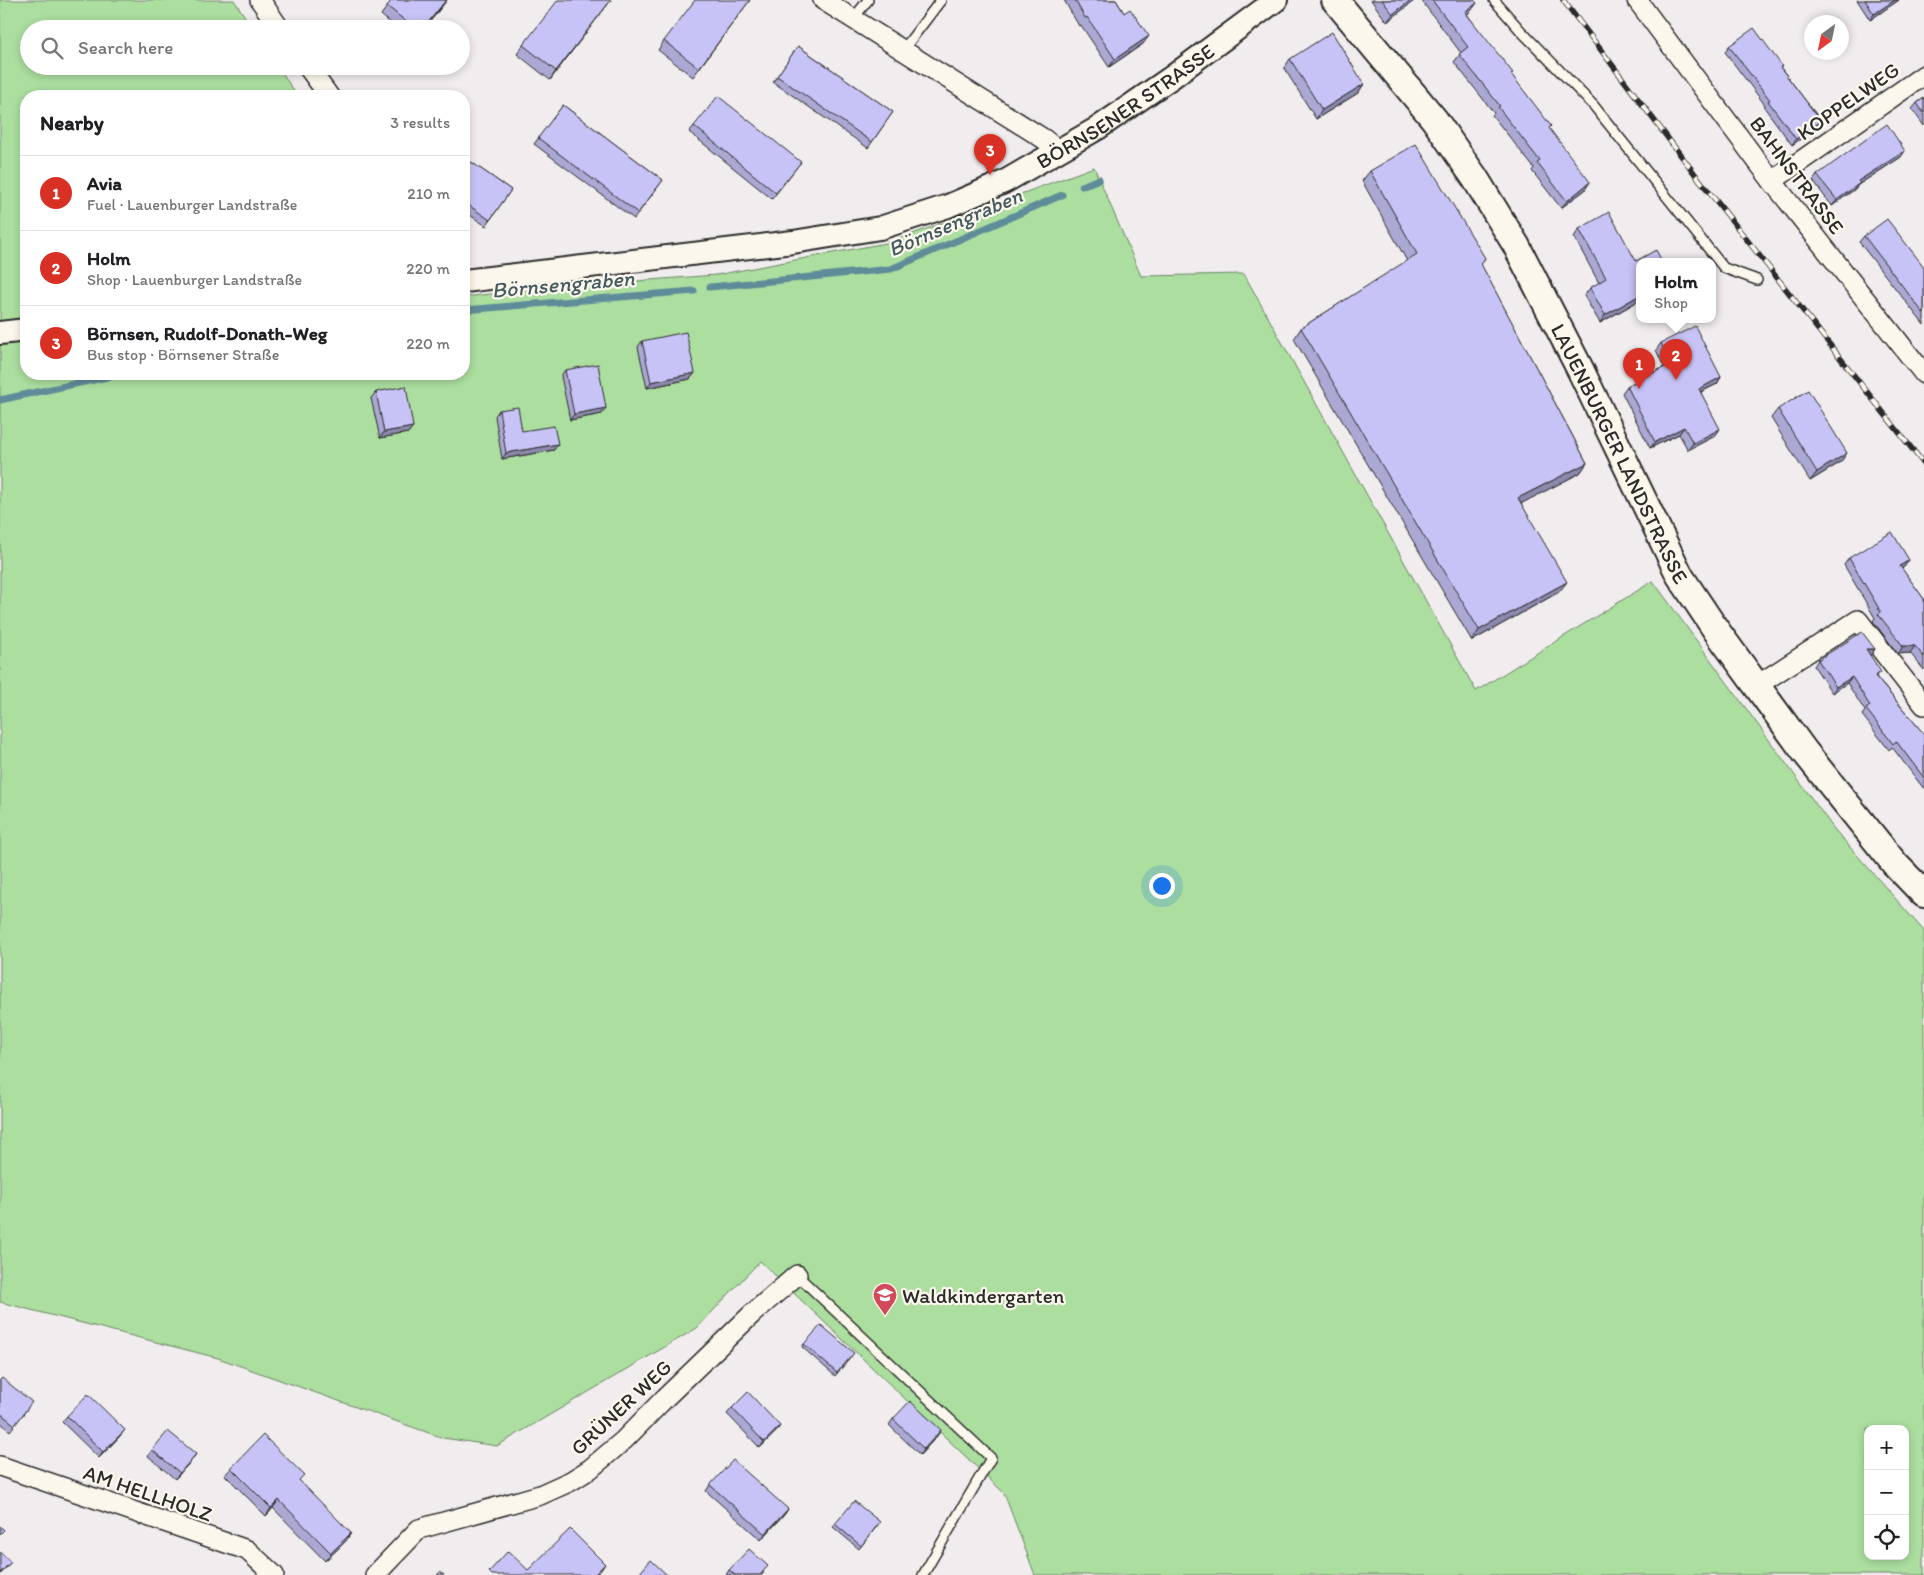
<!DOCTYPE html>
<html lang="en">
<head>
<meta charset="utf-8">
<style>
	body { margin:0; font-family:Itim,sans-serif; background:#f2f2f2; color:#202124 }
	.controls { position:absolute; right:15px; bottom:15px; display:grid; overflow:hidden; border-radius:10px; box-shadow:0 2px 8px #0003 }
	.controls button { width:45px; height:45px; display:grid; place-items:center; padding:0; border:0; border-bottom:1px solid #e0e0e0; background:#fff; color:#202124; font:25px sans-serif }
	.compass { position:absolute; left:1804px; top:15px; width:45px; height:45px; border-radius:50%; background:#fff; box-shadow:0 2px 8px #0003; rotate:213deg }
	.you { position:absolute; left:1161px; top:885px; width:18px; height:18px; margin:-12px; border:4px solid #fff; border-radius:50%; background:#1a73e8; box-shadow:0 0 0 8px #1a73e833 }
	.badge { display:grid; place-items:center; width:32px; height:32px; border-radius:50%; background:#d93025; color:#fff; font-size:16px; font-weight:700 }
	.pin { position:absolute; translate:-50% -41px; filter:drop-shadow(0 1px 2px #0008) }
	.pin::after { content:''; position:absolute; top:26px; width:18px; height:15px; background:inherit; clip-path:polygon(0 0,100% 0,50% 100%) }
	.popup { position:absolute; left:1636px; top:258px; width:80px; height:65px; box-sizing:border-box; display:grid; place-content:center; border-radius:10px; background:#fff; filter:drop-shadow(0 1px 4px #0005); font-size:16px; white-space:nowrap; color:#757577 }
	.popup b { font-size:19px; color:#202124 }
	.popup::after { content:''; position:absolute; left:50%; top:100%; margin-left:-10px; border:10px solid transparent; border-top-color:#fff }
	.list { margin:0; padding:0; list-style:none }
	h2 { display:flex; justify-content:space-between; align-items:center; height:65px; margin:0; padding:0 20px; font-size:21px }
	h2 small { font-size:16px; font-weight:400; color:#757577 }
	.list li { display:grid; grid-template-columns:32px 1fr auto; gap:15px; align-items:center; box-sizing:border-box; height:75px; padding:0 20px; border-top:1px solid #e0e0e0 }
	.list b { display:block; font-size:19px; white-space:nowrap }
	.list p { margin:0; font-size:16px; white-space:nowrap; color:#757577 }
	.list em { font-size:16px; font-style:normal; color:#757577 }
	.icon { flex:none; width:28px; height:28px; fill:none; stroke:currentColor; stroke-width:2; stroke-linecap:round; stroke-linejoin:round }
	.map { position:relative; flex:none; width:1924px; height:1575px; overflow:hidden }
	.search { position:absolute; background:#fff; box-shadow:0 2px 8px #0003; left:20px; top:20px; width:450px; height:55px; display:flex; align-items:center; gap:12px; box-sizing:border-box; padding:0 18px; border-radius:28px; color:#757577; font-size:19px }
	.panel { position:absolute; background:#fff; box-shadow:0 2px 8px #0003; left:20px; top:90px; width:450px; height:290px; border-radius:20px }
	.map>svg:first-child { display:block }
</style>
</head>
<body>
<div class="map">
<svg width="1924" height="1575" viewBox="0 0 1924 1575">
	<rect width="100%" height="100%" fill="#f1edee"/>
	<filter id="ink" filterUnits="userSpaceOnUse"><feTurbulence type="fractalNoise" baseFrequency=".02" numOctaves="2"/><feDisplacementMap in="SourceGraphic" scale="10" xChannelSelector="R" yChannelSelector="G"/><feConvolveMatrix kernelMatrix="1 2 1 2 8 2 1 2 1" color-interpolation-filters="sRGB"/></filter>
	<g filter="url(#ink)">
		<!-- green -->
		<path fill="#abde9f" stroke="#6b8465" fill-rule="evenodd" d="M 0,0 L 234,0 L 253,29 L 29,29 L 29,66 L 278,66 L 297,96 L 26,96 L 26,374 L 464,374 L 464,297 L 543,288 L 716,275 L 891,242 L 1094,167 L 1141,276 L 1244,274 L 1476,691 L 1653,581 L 1834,829 L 1924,931 L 1924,1575 L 1035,1575 L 1004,1493 L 760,1261 L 697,1328 L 497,1446 L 443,1438 L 218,1358 L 0,1302 ZM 1868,1429 L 1905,1429 L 1905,1556 L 1868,1556 Z"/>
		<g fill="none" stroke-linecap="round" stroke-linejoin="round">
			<!-- stream -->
			<g stroke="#5f8c99" stroke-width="7">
				<path d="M 1082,186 L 1099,179"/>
				<path d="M 710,287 L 891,269 L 1062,195"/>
				<path d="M 464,310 L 694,291"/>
				<path d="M 0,400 L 121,374"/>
			</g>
			<defs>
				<g id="service">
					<path d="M 1494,0 L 1521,31 L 1594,106 L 1724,268 L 1757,280"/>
					<path d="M 853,19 L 868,0"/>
					<path d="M 903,50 L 941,0"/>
					<path d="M 797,1275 L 991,1458 L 923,1575"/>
				</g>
				<g id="minor">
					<path d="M 260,0 L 280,29"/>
					<path d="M 823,0 L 1044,139 L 1059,151"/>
					<path d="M 1637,0 L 1772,181 L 1924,374"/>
					<path d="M 307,66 L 329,96"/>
					<path d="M 1772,181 L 1924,75"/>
					<path d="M 1756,686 L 1858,620 L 1924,705"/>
					<path d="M 0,1466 L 247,1550 L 274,1575"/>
					<path d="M 375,1575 L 419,1529 L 540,1495 L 571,1481 L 590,1469 L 624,1440 L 665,1398 L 752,1314 L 797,1275"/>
				</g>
				<g id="tertiary">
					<path id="s1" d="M 464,281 L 793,242 L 880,228 L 948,206 L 1004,182 L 1098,128 L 1172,77 L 1276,0"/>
					<path d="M 0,333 L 26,330"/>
				</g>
				<g id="secondary">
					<path id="s2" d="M 1335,0 L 1434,119 L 1475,178 L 1516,245 L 1580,369 L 1680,576 L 1716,630 L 1805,752 L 1895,864 L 1924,894"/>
				</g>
			</defs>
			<!-- service casing -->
			<use href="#service" stroke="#2b2b2b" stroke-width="12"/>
			<!-- minor casing -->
			<use href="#minor" stroke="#2b2b2b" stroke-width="22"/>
			<!-- tertiary casing -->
			<use href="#tertiary" stroke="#2b2b2b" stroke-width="26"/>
			<!-- secondary casing -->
			<use href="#secondary" stroke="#2b2b2b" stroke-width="30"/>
			<!-- service -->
			<use href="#service" stroke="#fbf7ec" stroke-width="9"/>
			<!-- minor -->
			<use href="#minor" stroke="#fbf7ec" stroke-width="19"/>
			<!-- tertiary -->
			<use href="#tertiary" stroke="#fbf7ec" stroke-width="22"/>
			<!-- secondary -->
			<use href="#secondary" stroke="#fbf7ec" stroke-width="26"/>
			<defs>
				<path id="rail" d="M 1563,0 L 1695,174 L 1924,464"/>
			</defs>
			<!-- rail casing -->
			<use href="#rail" stroke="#2b2b2b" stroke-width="5.5"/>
			<!-- rail -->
			<use href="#rail" stroke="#fbf7ec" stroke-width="4" stroke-dasharray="11" stroke-linecap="butt"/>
		</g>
		<!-- wall -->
		<g fill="#aba8d4" stroke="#2b2b2b">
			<path d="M 392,0 L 447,0 L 424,29 L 398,29 L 381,15 Z"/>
			<path d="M 611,0 L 550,80 L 517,54 L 523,45 Z"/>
			<path d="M 750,0 L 693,77 L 658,50 L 664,41 Z"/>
			<path d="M 1064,0 L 1116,0 L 1143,44 L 1109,67 L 1081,25 L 1079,26 Z"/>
			<path d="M 1371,0 L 1415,0 L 1387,22 Z"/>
			<path d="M 1421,0 L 1474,0 L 1471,11 L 1467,14 L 1549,129 L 1585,190 L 1561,208 L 1532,171 L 1534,168 L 1492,115 L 1494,113 L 1454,62 L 1461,53 Z"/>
			<path d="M 1857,0 L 1899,0 L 1870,20 Z"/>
			<path d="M 798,46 L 893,112 L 868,148 L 773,82 Z"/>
			<path d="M 1729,46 L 1781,68 L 1821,121 L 1817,127 L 1792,145 L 1764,107 L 1765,105 L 1725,52 Z"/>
			<path d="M 1290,59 L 1364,84 L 1358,93 L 1316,119 L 1284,68 Z"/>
			<path d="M 1924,98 L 1924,126 L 1912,109 L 1917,103 Z"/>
			<path d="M 563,105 L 663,180 L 634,219 L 534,144 Z"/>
			<path d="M 694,126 L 801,162 L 772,199 L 689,132 Z"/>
			<path d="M 464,157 L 511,190 L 486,226 L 464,211 Z"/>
			<path d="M 1901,157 L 1858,185 L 1855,189 L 1832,206 L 1813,181 L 1817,175 Z"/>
			<path d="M 1370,171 L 1485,258 L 1481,265 L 1587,463 L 1580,473 L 1521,503 L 1559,592 L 1472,641 L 1294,339 L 1301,328 L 1407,261 L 1362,181 Z"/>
			<path d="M 1579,229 L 1636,261 L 1640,261 L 1640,300 L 1600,323 L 1584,296 L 1590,288 L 1599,283 L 1574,237 Z"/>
			<path d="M 1864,236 L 1924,267 L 1924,325 L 1859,242 Z"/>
			<path d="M 642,341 L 695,373 L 690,379 L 647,388 L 638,347 Z"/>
			<path d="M 1661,343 L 1721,377 L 1717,384 L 1701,392 L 1715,436 L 1688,450 L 1679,434 L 1650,448 L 1622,393 L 1627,386 L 1664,367 L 1656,350 Z"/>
			<path d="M 565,370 L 602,414 L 570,420 L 561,376 Z"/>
			<path d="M 376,392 L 408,433 L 380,438 L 371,398 Z"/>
			<path d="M 1778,409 L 1841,462 L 1810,481 L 1771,418 Z"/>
			<path d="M 499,410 L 522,431 L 554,450 L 502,459 L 495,416 Z"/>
			<path d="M 1849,558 L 1909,560 L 1904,567 L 1902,569 L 1924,599 L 1924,670 L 1910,653 L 1898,654 L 1873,621 L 1875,618 L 1844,565 Z"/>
			<path d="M 1875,649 L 1871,655 L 1870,655 L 1877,678 L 1924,734 L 1924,789 L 1892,747 L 1889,750 L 1862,715 L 1865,711 L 1847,683 L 1832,693 L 1814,666 L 1818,660 Z"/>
			<path d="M 804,1344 L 852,1356 L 835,1376 L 802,1347 Z"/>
			<path d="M 0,1380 L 28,1408 L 10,1431 L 0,1422 Z"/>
			<path d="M 732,1408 L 776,1432 L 760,1448 L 727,1414 Z"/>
			<path d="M 67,1416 L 120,1436 L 99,1458 L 62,1422 Z"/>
			<path d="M 893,1419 L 941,1430 L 937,1436 L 920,1455 L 889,1425 Z"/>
			<path d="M 152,1450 L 192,1460 L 175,1479 L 148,1456 Z"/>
			<path d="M 231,1468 L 300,1481 L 346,1541 L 325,1561 L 273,1508 L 266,1516 L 225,1475 Z"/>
			<path d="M 710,1485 L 788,1509 L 784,1515 L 761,1540 L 706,1491 Z"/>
			<path d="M 835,1524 L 878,1525 L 859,1549 L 833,1527 Z"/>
			<path d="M 729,1570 L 764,1572 L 762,1575 L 726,1575 Z"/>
		</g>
		<!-- shaded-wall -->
		<g fill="#8b88ac" stroke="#2b2b2b">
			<path d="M 446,0 L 447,0 L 424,29 L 423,29 Z"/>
			<path d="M 611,0 L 550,80 L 556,71 Z"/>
			<path d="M 1411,0 L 1415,0 L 1387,22 L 1393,14 Z"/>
			<path d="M 1895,0 L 1899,0 L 1870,20 L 1874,14 Z"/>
			<path d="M 1477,3 L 1471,11 L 1460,20 L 1465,12 Z"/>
			<path d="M 1149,36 L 1143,44 L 1109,67 L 1115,59 Z"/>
			<path d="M 1364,84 L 1358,93 L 1316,119 L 1322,110 Z"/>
			<path d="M 1821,121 L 1817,127 L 1792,145 L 1796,139 Z"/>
			<path d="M 1905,151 L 1901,157 L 1858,185 L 1855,189 L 1832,206 L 1837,200 L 1858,181 Z"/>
			<path d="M 1590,182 L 1585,190 L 1561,208 L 1567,201 Z"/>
			<path d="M 1640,295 L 1640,300 L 1600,323 L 1605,315 Z"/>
			<path d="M 695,373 L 690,379 L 647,388 L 651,382 Z"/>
			<path d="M 1721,377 L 1717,384 L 1694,395 L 1699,389 Z"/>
			<path d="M 606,408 L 602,414 L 570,420 L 574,414 Z"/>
			<path d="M 413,427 L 408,433 L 380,438 L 384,432 Z"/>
			<path d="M 1684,427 L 1679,434 L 1650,448 L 1655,442 Z"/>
			<path d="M 1720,429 L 1715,436 L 1688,450 L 1693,443 Z"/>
			<path d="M 558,444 L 554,450 L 502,459 L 506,453 Z"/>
			<path d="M 1847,453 L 1841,462 L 1810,481 L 1817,472 Z"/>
			<path d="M 1587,463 L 1580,473 L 1511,509 L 1518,498 Z"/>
			<path d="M 1909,560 L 1904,567 L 1895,573 L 1900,566 Z"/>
			<path d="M 1567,582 L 1559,592 L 1472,641 L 1479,630 Z"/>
			<path d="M 1903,646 L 1915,646 L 1910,653 L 1898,654 Z"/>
			<path d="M 1866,649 L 1875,649 L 1871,655 L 1862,655 Z"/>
			<path d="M 1852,677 L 1847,683 L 1832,693 L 1836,687 Z"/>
			<path d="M 780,1426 L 776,1432 L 760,1448 L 764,1442 Z"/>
			<path d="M 125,1430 L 120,1436 L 99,1458 L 103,1452 Z"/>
			<path d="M 941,1430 L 937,1436 L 920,1455 L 924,1449 Z"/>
			<path d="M 196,1454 L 192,1460 L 175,1479 L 180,1473 Z"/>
			<path d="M 279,1500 L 273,1508 L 266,1516 L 271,1508 Z"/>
			<path d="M 788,1509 L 784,1515 L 761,1540 L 765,1534 Z"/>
			<path d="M 351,1533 L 346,1541 L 325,1561 L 331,1553 Z"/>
			<path d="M 11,1562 L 5,1569 L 0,1575 L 0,1573 Z"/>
			<path d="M 605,1564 L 601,1570 L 596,1575 L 594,1575 Z"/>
		</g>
		<!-- building -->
		<g fill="#c7c3f6" stroke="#2b2b2b">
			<path d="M 392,0 L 446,0 L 423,29 L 415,29 L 387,6 Z"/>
			<path d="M 558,0 L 611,0 L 556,71 L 523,45 Z"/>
			<path d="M 695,0 L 750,0 L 699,68 L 664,41 Z"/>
			<path d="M 1075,0 L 1116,0 L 1124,13 L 1130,9 L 1149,36 L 1115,59 L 1087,17 L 1085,18 Z"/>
			<path d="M 1382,0 L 1411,0 L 1393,14 Z"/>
			<path d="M 1432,0 L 1474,0 L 1477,3 L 1465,12 L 1513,73 L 1511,74 L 1551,126 L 1549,128 L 1590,182 L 1567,201 L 1537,163 L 1540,161 L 1498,107 L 1500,106 L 1459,54 L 1468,47 Z"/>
			<path d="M 1865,0 L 1895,0 L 1874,14 Z"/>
			<path d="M 1754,28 L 1782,66 L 1780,67 L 1821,121 L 1796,139 L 1768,101 L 1770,100 L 1729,46 Z"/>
			<path d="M 1332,32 L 1364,84 L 1322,110 L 1290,59 Z"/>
			<path d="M 798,46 L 893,112 L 872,142 L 777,76 Z"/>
			<path d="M 718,96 L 801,162 L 776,193 L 694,126 Z"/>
			<path d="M 1924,98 L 1924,114 L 1917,103 Z"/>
			<path d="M 563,105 L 663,180 L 638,213 L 538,138 Z"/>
			<path d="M 1887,124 L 1905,151 L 1858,181 L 1860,183 L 1837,200 L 1817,175 Z"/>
			<path d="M 1416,144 L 1485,258 L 1481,264 L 1587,463 L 1518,498 L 1567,582 L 1479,630 L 1301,328 L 1417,254 L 1370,171 Z"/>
			<path d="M 464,157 L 511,190 L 490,220 L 464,202 Z"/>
			<path d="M 1609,212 L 1636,261 L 1656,250 L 1662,261 L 1640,261 L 1640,295 L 1605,315 L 1590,288 L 1606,278 L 1579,229 Z"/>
			<path d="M 1887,219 L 1924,267 L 1924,314 L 1864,236 Z"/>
			<path d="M 1695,326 L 1721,377 L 1699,389 L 1720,429 L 1693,443 L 1684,427 L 1655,442 L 1627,386 L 1671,364 L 1661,343 Z"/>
			<path d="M 686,332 L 695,373 L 651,382 L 642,341 Z"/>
			<path d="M 598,364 L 606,408 L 574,414 L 565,370 Z"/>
			<path d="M 406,386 L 413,427 L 384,432 L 376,392 Z"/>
			<path d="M 1808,390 L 1847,453 L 1817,472 L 1778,409 Z"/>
			<path d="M 518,407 L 522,431 L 554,426 L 558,444 L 506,453 L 499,410 Z"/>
			<path d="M 1892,532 L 1909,560 L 1900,566 L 1924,599 L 1924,657 L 1915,646 L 1903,646 L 1878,614 L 1881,612 L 1849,558 Z"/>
			<path d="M 1862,632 L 1875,649 L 1866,649 L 1881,672 L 1875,676 L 1924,734 L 1924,778 L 1896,741 L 1893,744 L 1866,709 L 1870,706 L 1852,677 L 1836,687 L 1818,660 Z"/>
			<path d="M 821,1325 L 854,1353 L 837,1373 L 804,1344 Z"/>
			<path d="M 2,1378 L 32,1402 L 15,1425 L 0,1413 L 0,1380 Z"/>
			<path d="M 748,1392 L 780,1426 L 764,1442 L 732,1408 Z"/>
			<path d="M 88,1394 L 125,1430 L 103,1452 L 67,1416 Z"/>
			<path d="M 910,1401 L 941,1430 L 924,1449 L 893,1419 Z"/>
			<path d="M 168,1431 L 196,1454 L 180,1473 L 152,1450 Z"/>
			<path d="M 263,1435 L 304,1475 L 299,1480 L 351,1533 L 331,1553 L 279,1500 L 271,1508 L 231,1468 Z"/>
			<path d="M 733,1460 L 788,1509 L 765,1534 L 710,1485 Z"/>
			<path d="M 854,1501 L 880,1522 L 861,1546 L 835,1524 Z"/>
			<path d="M 0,1526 L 4,1530 L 0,1534 Z"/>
			<path d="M 570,1529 L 605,1564 L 594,1575 L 492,1575 L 489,1572 L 508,1551 L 528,1570 Z"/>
			<path d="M 749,1549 L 768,1566 L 760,1575 L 735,1575 L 729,1570 Z"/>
			<path d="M 0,1552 L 11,1562 L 0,1573 Z"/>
			<path d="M 651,1560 L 667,1575 L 638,1575 Z"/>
			<path d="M 440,1572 L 444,1575 L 437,1575 Z"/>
		</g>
	</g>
	<!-- icons -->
	<defs>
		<symbol id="school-pin" viewBox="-11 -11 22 30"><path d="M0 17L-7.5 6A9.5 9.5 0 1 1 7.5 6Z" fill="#d1495b" stroke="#fbf7ec"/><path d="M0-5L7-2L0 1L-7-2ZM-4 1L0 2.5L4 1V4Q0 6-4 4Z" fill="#fff"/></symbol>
	</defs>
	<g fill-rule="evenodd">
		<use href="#school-pin" x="871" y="1281" width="28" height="38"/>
	</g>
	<g text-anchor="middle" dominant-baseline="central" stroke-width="4.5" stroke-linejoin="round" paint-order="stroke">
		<!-- street labels -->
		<g font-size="21" fill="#2b2b2b" stroke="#fbf7ec">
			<text transform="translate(1848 101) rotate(-35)">KOPPELWEG</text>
			<text stroke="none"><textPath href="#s1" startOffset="695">BÖRNSENER STRASSE</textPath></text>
			<text transform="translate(1797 175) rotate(53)">BAHNSTRASSE</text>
			<text stroke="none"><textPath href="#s2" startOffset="538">LAUENBURGER LANDSTRASSE</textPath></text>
			<text transform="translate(621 1407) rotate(-43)">GRÜNER WEG</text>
			<text transform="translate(148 1493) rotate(19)">AM HELLHOLZ</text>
		</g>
		<!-- poi labels -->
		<g font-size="21" fill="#2b2b2b" stroke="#fbf7ec" text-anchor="start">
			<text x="902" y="1295">Waldkindergarten</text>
		</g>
		<!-- water labels -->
		<g font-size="22" font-style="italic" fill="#455b62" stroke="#fbf7ec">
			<text transform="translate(955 222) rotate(-23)">Börnsengraben</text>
			<text transform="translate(563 284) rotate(-5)">Börnsengraben</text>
		</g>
	</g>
</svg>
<div class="controls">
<button>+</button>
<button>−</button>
<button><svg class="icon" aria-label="locate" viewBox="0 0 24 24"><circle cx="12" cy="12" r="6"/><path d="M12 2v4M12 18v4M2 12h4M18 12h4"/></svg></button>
</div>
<svg class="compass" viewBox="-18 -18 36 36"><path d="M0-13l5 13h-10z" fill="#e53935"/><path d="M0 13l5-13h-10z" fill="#757577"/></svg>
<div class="you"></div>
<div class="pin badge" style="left:1639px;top:389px">1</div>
<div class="pin badge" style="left:1676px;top:380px">2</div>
<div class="popup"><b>Holm</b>Shop</div>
<div class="pin badge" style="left:990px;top:175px">3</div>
<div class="search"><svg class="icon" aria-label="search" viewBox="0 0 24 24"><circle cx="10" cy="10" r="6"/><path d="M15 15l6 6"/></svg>Search here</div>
<section class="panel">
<h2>Nearby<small>3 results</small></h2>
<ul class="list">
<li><span class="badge">1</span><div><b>Avia</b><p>Fuel · Lauenburger Landstraße</p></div><em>210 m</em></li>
<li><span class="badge">2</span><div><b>Holm</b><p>Shop · Lauenburger Landstraße</p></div><em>220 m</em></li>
<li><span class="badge">3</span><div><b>Börnsen, Rudolf-Donath-Weg</b><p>Bus stop · Börnsener Straße</p></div><em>220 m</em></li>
</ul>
</section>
</div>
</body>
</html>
